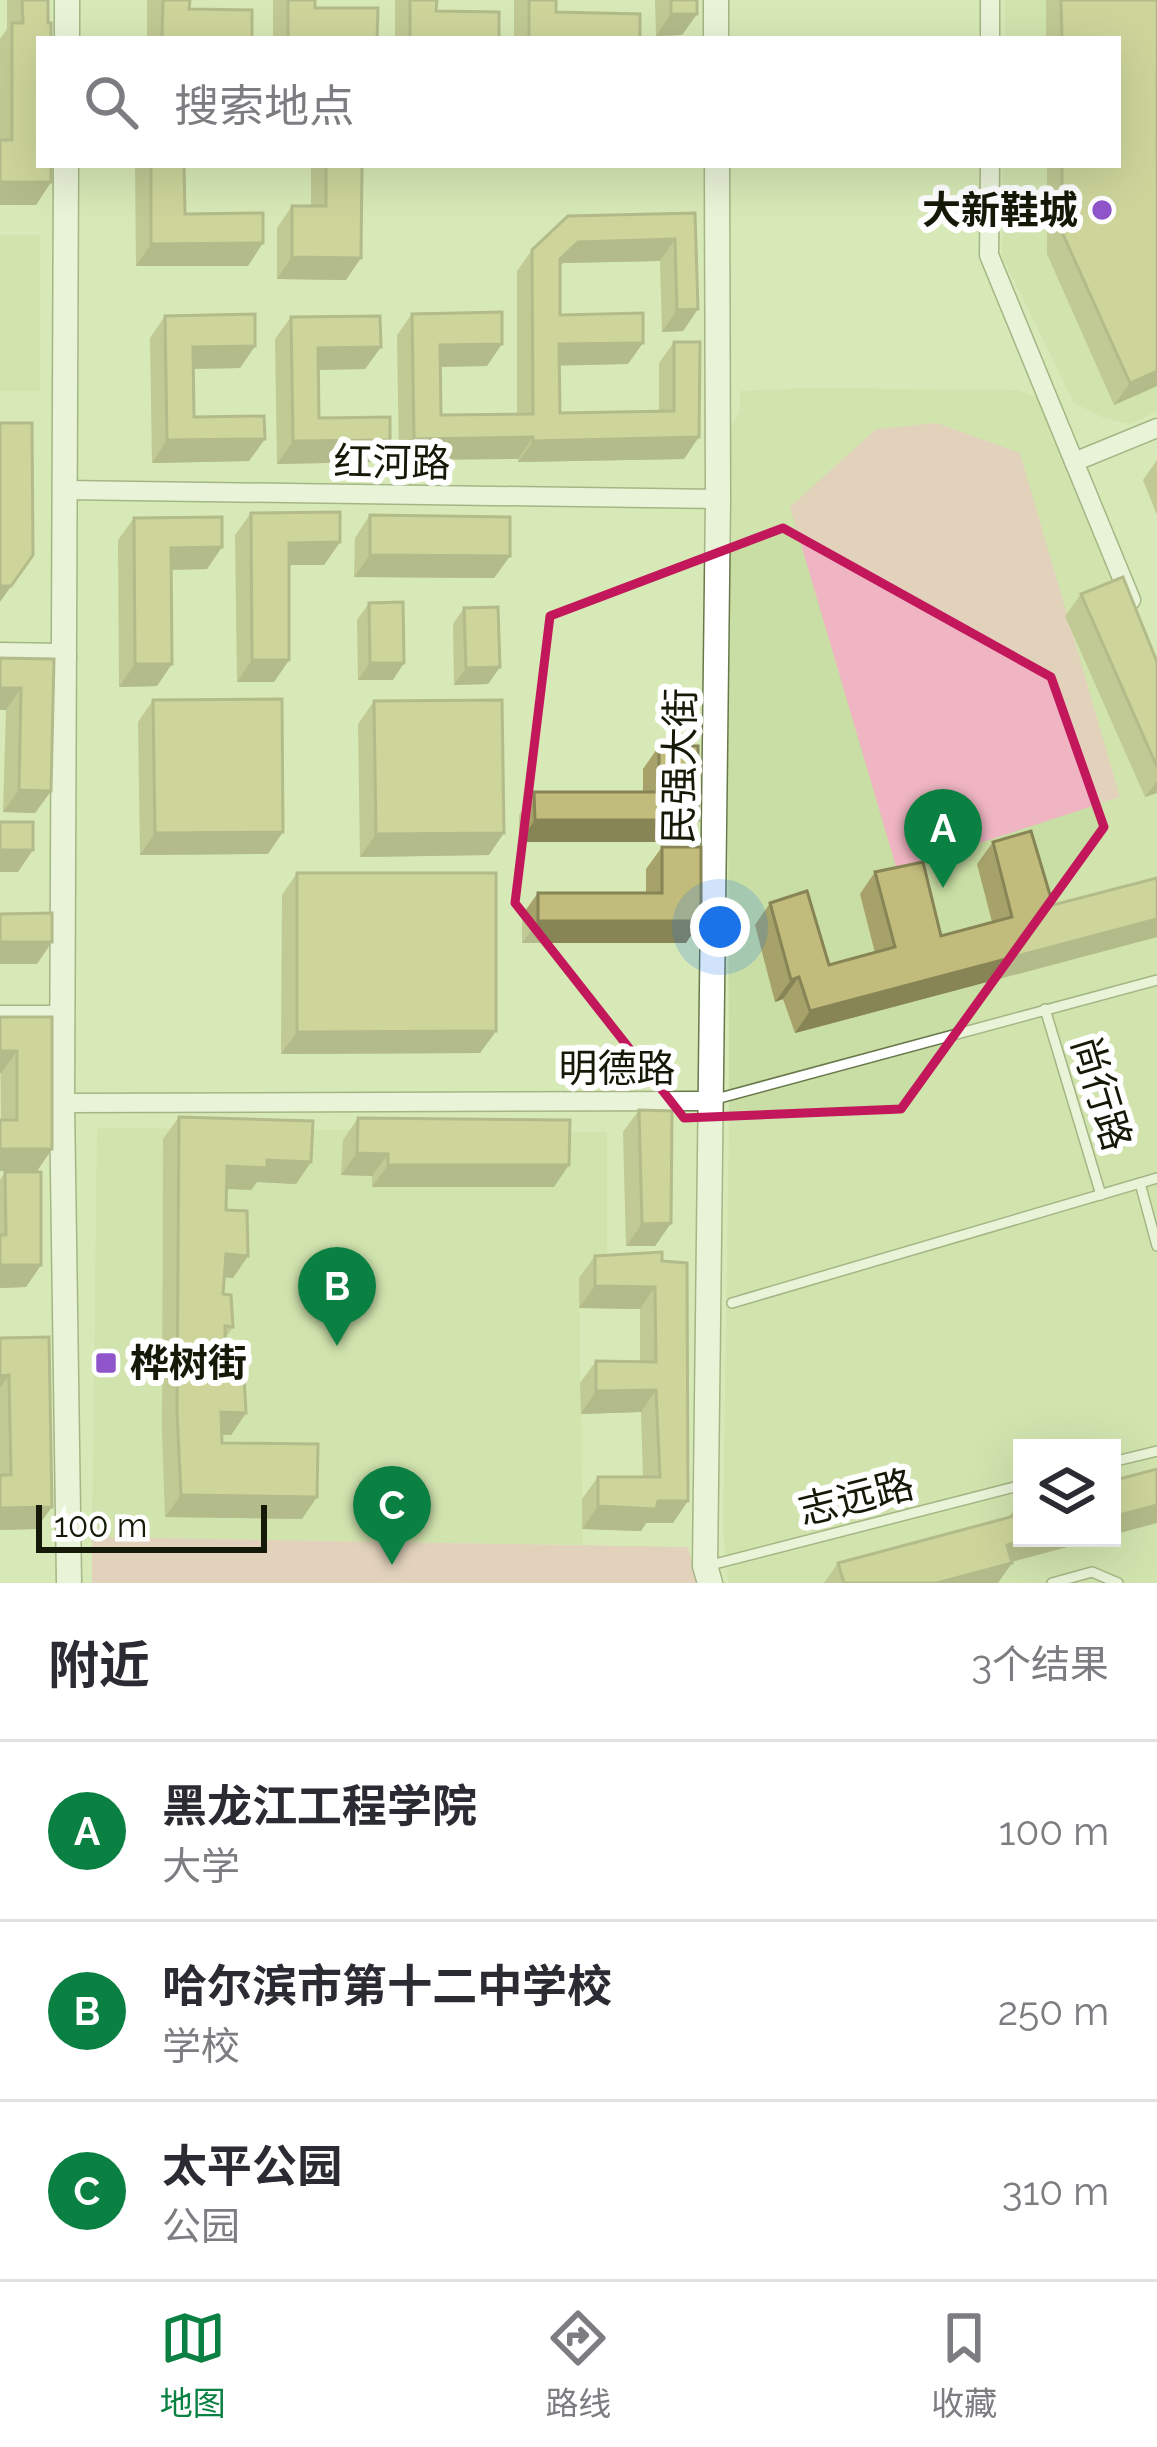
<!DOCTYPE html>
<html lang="zh">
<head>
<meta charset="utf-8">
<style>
	body { margin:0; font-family:Raleway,"Noto Sans SC",sans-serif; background:#f2f2f3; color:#2b2b33 }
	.controls { position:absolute; right:36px; bottom:36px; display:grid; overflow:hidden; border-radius:0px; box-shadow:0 12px 48px #0002 }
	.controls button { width:108px; height:108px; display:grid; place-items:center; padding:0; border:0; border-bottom:3px solid #e1e1e2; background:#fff; color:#2b2b33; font:60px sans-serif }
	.scale { position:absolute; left:36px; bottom:30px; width:231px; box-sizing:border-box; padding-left:12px; border:6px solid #141a07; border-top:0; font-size:33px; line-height:42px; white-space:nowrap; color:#141a07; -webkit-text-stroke:9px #fff; paint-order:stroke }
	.you { position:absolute; left:720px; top:927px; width:42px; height:42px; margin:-30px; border:9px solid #fff; border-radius:50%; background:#1a73e8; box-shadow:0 0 0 18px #1a73e833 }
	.badge { display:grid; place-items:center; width:78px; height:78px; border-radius:50%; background:#0b8043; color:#fff; font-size:39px; font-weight:700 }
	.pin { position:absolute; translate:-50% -99px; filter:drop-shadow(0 3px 6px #0008) }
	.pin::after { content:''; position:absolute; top:63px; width:42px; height:36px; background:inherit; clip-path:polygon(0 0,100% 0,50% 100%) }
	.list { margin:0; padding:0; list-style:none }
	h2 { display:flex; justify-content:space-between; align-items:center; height:156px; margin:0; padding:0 48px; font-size:51px }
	h2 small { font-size:39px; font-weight:400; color:#7c7c81 }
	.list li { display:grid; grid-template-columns:78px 1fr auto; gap:36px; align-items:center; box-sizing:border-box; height:180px; padding:0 48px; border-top:3px solid #e1e1e2 }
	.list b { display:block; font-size:45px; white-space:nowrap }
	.list p { margin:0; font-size:39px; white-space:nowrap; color:#7c7c81 }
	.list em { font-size:39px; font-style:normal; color:#7c7c81 }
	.icon { flex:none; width:66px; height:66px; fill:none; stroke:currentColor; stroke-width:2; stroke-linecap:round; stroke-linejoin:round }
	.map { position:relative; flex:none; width:1157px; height:1583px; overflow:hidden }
	.search { position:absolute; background:#fff; box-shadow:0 12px 48px #0002; left:36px; right:36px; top:36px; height:132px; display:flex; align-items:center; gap:30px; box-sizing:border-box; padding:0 42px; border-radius:0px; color:#7c7c81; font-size:45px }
	.sheet { height:696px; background:#fff }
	nav { display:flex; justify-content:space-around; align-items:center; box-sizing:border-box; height:168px; border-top:3px solid #e1e1e2; background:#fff; font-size:33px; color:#7c7c81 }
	nav a { display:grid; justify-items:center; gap:6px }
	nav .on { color:#0b8043 }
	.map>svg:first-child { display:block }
</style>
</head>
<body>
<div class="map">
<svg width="1157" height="1583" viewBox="0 0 1157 1583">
	<rect width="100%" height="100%" fill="#d7e9b7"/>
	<!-- built -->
	<g fill="#c9dea4" fill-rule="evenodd">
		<path d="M 1005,0 L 1157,0 L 1157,411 L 1131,424 L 1104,418 L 1074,403 L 1002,256 L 1003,165 L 1118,165 L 1118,39 L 1005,39 Z"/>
		<rect x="0" y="235" width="40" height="156"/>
		<path d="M 808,388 L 1018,390 L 1049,402 L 1157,695 L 1157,1583 L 728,1583 L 723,1527 L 729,1128 L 727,434 L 740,411 L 740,391 ZM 1022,1448 L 1112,1448 L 1112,1538 L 1022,1538 Z"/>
		<path d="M 97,1128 L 607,1132 L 607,1279 L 579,1279 L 583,1545 L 92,1537 Z"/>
	</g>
	<!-- green -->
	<g fill="#efb5c2">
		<path d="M 937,423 L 1020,453 L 1120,797 L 897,870 L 790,507 L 876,429 Z"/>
		<path d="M 92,1537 L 688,1547 L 697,1583 L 92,1583 Z"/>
	</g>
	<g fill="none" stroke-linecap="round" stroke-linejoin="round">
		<defs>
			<g id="lane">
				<path d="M 1045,1009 L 1101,1195"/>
				<path d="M 716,1099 L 1157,980"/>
				<path d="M 1140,1183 L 1157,1246"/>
				<path d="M 732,1303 L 1157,1178"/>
				<path d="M 1112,1462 L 1157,1451"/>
				<path d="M 707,1566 L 1022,1485"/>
				<path d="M 1052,1583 L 1092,1572 L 1118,1583"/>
			</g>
			<g id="street">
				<path d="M 990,39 L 990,0"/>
				<path d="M 990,165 L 989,255 L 1131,600"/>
				<path d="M 1074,462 L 1157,428"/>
				<path d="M 65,490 L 718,499"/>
				<path d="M 0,1015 L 62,1015"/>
				<path d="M 62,1103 L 710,1101"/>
			</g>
			<g id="secondary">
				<path d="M 716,0 L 716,39"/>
				<path d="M 67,39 L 67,0"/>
				<path d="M 66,165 L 62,1103 L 69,1583"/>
				<path d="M 0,655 L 64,656"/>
				<path d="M 710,1583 L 705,1566 L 718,499 L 717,165"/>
			</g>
		</defs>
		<!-- lane casing -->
		<use href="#lane" stroke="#68784b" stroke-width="12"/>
		<!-- street casing -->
		<use href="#street" stroke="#68784b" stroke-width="21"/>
		<!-- secondary casing -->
		<use href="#secondary" stroke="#68784b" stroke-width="27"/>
		<!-- lane -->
		<use href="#lane" stroke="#fff" stroke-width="9"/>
		<!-- street -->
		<use href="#street" stroke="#fff" stroke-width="18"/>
		<!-- secondary -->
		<use href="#secondary" stroke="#fff" stroke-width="24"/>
	</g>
	<!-- wall -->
	<g fill="#a6a26a">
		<path d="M 7,0 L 48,0 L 51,182 L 36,205 L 0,205 L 0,39 L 7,29 Z"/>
		<path d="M 147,0 L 190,0 L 189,9 L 252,39 L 147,39 Z"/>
		<path d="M 273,0 L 315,0 L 315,8 L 377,39 L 273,39 Z"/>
		<path d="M 395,0 L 437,0 L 436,11 L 499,39 L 395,39 Z"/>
		<path d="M 514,0 L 556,0 L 556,12 L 640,39 L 514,39 Z"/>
		<path d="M 655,0 L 697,0 L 697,14 L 682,35 L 656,36 Z"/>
		<path d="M 1046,0 L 1157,0 L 1157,386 L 1114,405 L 1047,254 L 1047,165 L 1118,165 L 1118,39 L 1046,39 Z"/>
		<path d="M 135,165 L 249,165 L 247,167 L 184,168 L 185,214 L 248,266 L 136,266 Z"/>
		<path d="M 311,165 L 362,165 L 346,280 L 277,279 L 277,228 L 292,206 L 311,206 Z"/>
		<path d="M 695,213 L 698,309 L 683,331 L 662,332 L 660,261 L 563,263 L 560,266 L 560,315 L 628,364 L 559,365 L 560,413 L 659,412 L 659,363 L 674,342 L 684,459 L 518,462 L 518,459 L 399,460 L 397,335 L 412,314 L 487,366 L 440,367 L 441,415 L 517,414 L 517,271 L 532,250 Z"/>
		<path d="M 165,316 L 255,346 L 240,368 L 193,369 L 194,417 L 249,461 L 152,463 L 150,338 Z"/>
		<path d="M 291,317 L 381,347 L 365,369 L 318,370 L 319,418 L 375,462 L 277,464 L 275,339 Z"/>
		<path d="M 1157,460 L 1157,515 L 1143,480 Z"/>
		<path d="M 251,513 L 340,542 L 324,565 L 289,565 L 289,660 L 274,682 L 237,682 L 235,535 Z"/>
		<path d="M 370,515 L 510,556 L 494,578 L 354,577 L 355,538 Z"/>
		<path d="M 134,518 L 222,547 L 207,569 L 172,570 L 157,686 L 119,687 L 118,540 Z"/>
		<path d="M 1081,594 L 1157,662 L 1157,793 L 1145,797 L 1065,616 Z"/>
		<path d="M 369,603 L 393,680 L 358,680 L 357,620 Z"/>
		<path d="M 464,608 L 500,667 L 488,684 L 454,685 L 453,624 Z"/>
		<path d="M 0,658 L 54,659 L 51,791 L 35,813 L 3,812 L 6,710 L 0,710 Z"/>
		<path d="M 153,700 L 268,854 L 140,855 L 138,722 Z"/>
		<path d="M 374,701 L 489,855 L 360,857 L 358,724 Z"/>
		<path d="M 659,746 L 683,842 L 519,842 L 519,815 L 534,792 L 643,792 L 643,769 Z"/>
		<path d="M 993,842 L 1053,905 L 1157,878 L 1157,937 L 795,1033 L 783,999 L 775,1002 L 755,925 L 770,903 L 829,965 L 875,953 L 860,894 L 875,872 L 941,936 L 992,922 L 977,864 Z"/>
		<path d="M 662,847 L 686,943 L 522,943 L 522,915 L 538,893 L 646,893 L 646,869 Z"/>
		<path d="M 297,873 L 496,1031 L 480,1053 L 281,1054 L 282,895 Z"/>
		<path d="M 0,1017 L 52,1017 L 52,1149 L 37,1171 L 1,1120 Z"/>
		<path d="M 639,1110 L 671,1223 L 655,1246 L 626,1246 L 623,1132 Z"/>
		<path d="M 179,1117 L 311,1162 L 296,1184 L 257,1182 L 251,1190 L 226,1189 L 226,1210 L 248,1256 L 233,1278 L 224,1277 L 223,1294 L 233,1327 L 225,1339 L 225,1374 L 246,1413 L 231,1435 L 222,1435 L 222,1443 L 302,1519 L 165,1517 L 162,1433 L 163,1139 Z"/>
		<path d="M 358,1118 L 554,1187 L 372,1187 L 372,1176 L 341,1175 L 343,1140 Z"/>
		<path d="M 5,1172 L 41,1265 L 26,1287 L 0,1288 L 0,1180 Z"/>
		<path d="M 662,1252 L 673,1523 L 646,1523 L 641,1531 L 582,1529 L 582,1499 L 598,1477 L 643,1477 L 641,1412 L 581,1414 L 580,1383 L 596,1361 L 640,1362 L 640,1309 L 579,1308 L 579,1278 L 595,1256 Z"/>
		<path d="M 49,1337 L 36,1529 L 0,1530 L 0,1338 Z"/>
		<path d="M 1016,1506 L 1022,1538 L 1101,1538 L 1011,1562 L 998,1583 L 824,1583 L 838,1563 L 1008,1518 Z"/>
	</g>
	<!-- shaded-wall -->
	<g fill="#878456">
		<path d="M 671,14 L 697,14 L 682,35 L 656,36 Z"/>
		<path d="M 171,165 L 249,165 L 247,167 L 169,168 Z"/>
		<path d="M 0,182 L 51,182 L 36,205 L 0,205 Z"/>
		<path d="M 675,239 L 660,261 L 563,263 L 544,281 L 560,259 L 578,242 Z"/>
		<path d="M 263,243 L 248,266 L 136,266 L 151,244 Z"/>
		<path d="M 292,257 L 361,258 L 346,280 L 277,279 Z"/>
		<path d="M 698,309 L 683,331 L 662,332 L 677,310 Z"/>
		<path d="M 643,343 L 628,364 L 544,366 L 559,344 Z"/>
		<path d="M 502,344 L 487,366 L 425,367 L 440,345 Z"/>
		<path d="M 255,346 L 240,368 L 177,369 L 193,347 Z"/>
		<path d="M 381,347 L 365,369 L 303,370 L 318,348 Z"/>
		<path d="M 1157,371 L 1157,386 L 1114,405 L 1130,383 Z"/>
		<path d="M 533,437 L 518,459 L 399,460 L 414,439 Z"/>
		<path d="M 699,437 L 684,459 L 518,462 L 533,441 Z"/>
		<path d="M 265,439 L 249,461 L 152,463 L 167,440 Z"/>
		<path d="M 390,440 L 375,462 L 277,464 L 293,441 Z"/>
		<path d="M 340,542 L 324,565 L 273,565 L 289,543 Z"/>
		<path d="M 222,547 L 207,569 L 156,570 L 171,548 Z"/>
		<path d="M 33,555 L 0,602 L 0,586 Z"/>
		<path d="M 370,555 L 510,556 L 494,578 L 354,577 Z"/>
		<path d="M 252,660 L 289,660 L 274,682 L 237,682 Z"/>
		<path d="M 370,663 L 404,663 L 393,680 L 358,680 Z"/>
		<path d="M 135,664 L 172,664 L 157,686 L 119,687 Z"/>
		<path d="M 500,667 L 488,684 L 454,685 L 466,668 Z"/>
		<path d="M 0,688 L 21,688 L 6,710 L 0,710 Z"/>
		<path d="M 1157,781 L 1157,793 L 1145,797 Z"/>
		<path d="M 19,790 L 51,791 L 35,813 L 3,812 Z"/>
		<path d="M 535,820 L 698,820 L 683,842 L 519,842 Z"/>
		<path d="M 283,832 L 268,854 L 140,855 L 155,833 Z"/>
		<path d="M 504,833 L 489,855 L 360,857 L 376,834 Z"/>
		<path d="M 0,850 L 33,850 L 18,872 L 0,872 Z"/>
		<path d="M 1157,919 L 1157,937 L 795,1033 L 810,1011 Z"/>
		<path d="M 538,921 L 701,921 L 686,943 L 522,943 Z"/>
		<path d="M 0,942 L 52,942 L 37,964 L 0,964 Z"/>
		<path d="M 799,977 L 783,999 L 775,1002 L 791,980 Z"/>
		<path d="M 496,1031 L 480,1053 L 281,1054 L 297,1032 Z"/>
		<path d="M 0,1051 L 17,1051 L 1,1073 L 0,1073 Z"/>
		<path d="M 0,1149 L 52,1149 L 37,1171 L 0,1171 Z"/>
		<path d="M 357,1153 L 388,1154 L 372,1176 L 341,1175 Z"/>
		<path d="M 267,1160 L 311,1162 L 296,1184 L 257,1182 L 251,1190 L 212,1188 L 227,1166 Z"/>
		<path d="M 388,1165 L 569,1165 L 554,1187 L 372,1187 Z"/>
		<path d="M 671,1223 L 655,1246 L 626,1246 L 642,1224 Z"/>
		<path d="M 226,1254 L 248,1256 L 233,1278 L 210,1276 Z"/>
		<path d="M 0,1265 L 41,1265 L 26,1287 L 0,1288 Z"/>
		<path d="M 595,1286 L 655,1287 L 640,1309 L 579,1308 Z"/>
		<path d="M 9,1375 L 0,1388 L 0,1376 Z"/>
		<path d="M 656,1390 L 641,1412 L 581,1414 L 596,1391 Z"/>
		<path d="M 221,1412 L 246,1413 L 231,1435 L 206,1434 Z"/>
		<path d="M 181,1495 L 317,1497 L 302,1519 L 165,1517 Z"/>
		<path d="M 658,1501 L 688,1501 L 673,1523 L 646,1523 L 641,1531 L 582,1529 L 598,1506 Z"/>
		<path d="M 1157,1505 L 1157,1523 L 1112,1535 L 1112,1517 Z"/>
		<path d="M 52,1507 L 36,1529 L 0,1530 L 0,1508 Z"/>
		<path d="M 1032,1538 L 1101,1538 L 991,1567 L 1007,1545 Z"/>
		<path d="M 1012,1563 L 998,1583 L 937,1583 Z"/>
	</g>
	<!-- building -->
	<g fill="#c1bc7b" stroke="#878456" stroke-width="3">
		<path d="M 22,0 L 48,0 L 48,23 L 51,23 L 51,39 L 39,39 L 39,165 L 51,165 L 51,182 L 0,182 L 0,140 L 12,140 L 12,23 L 23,23 Z"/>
		<path d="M 163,0 L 190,0 L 189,9 L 252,10 L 252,39 L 162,39 Z"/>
		<path d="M 288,0 L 315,0 L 315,8 L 378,8 L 377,39 L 288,39 Z"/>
		<path d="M 410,0 L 437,0 L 436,11 L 499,12 L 499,39 L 410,39 Z"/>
		<path d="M 529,0 L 556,0 L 556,12 L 640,14 L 640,39 L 529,39 Z"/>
		<rect x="671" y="0" width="26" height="14"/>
		<path d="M 1061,0 L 1157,0 L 1157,371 L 1130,383 L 1062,232 L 1062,165 L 1118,165 L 1118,39 L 1062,39 Z"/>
		<path d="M 151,165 L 184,165 L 185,214 L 263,213 L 263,243 L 151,244 Z"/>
		<path d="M 326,165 L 362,165 L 361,258 L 292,257 L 292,206 L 326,206 Z"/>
		<path d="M 695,213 L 698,309 L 677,310 L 675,239 L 578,242 L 560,259 L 560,315 L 643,313 L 643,343 L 559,344 L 560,413 L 674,411 L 674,342 L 700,342 L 699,437 L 533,441 L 533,437 L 414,439 L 412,314 L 502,312 L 502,344 L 440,345 L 441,415 L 533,414 L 532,250 L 568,216 Z"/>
		<path d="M 255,314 L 255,346 L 193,347 L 194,417 L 264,416 L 265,439 L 167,440 L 165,316 Z"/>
		<path d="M 380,316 L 381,347 L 318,348 L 319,418 L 390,417 L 390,440 L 293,441 L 291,317 Z"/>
		<path d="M 0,423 L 32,423 L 33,555 L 11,586 L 0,586 Z"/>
		<path d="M 340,512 L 340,542 L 289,543 L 289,660 L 252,660 L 251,513 Z"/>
		<path d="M 370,515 L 510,517 L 510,556 L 370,555 Z"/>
		<path d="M 222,517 L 222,547 L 171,548 L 172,664 L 135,664 L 134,518 Z"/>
		<path d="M 1123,577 L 1157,662 L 1157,767 L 1081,594 Z"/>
		<path d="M 403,602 L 404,663 L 370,663 L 369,603 Z"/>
		<path d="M 498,607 L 500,667 L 466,668 L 464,608 Z"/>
		<path d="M 0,658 L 54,659 L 51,791 L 19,790 L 21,688 L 0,688 Z"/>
		<path d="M 282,699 L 283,832 L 155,833 L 153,700 Z"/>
		<path d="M 502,700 L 504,833 L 376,834 L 374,701 Z"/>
		<path d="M 659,746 L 698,746 L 698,820 L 535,820 L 534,792 L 659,792 Z"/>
		<rect x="0" y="822" width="33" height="28"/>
		<path d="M 1031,831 L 1053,905 L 1157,878 L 1157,919 L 810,1011 L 799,977 L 791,980 L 770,903 L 807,891 L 829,965 L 895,947 L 875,872 L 923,862 L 941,936 L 1012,917 L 993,842 Z"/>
		<path d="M 662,847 L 701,847 L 701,921 L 538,921 L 538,893 L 662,893 Z"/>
		<path d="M 297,873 L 496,873 L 496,1031 L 297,1032 Z"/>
		<path d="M 52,913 L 52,942 L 0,942 L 0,914 Z"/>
		<path d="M 0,1017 L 52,1017 L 52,1149 L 0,1149 L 0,1120 L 17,1120 L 17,1051 L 0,1051 Z"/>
		<path d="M 639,1110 L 672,1111 L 671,1223 L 642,1224 Z"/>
		<path d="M 179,1117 L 313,1121 L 311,1162 L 267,1160 L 267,1168 L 227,1166 L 226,1210 L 247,1211 L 248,1256 L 226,1254 L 223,1294 L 231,1295 L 233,1327 L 225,1326 L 225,1374 L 244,1375 L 246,1413 L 221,1412 L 222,1443 L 318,1444 L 317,1497 L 181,1495 L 177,1411 Z"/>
		<path d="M 358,1118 L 570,1120 L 569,1165 L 388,1165 L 388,1154 L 357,1153 Z"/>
		<path d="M 5,1172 L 41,1172 L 41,1265 L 0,1265 L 0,1235 L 6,1235 Z"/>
		<path d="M 662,1252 L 662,1261 L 687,1263 L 688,1501 L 658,1501 L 656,1509 L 598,1506 L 598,1477 L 660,1477 L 656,1390 L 596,1391 L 596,1361 L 656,1362 L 655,1287 L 595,1286 L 595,1256 Z"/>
		<path d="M 49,1337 L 52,1507 L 0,1508 L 0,1475 L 11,1475 L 9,1375 L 0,1376 L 0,1338 Z"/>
		<path d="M 1157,1469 L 1157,1505 L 1112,1517 L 1112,1481 Z"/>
		<path d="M 1022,1505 L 1022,1538 L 1032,1538 L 1007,1545 L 1012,1563 L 937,1583 L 844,1583 L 838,1563 L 1018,1515 L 1016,1506 Z"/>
	</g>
	<!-- marked area -->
	<path d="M0 0H1157V1583H0ZM 783,528 L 1051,677 L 1104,827 L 901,1109 L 684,1118 L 515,903 L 550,616 Z" fill="#d7e9b7" fill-opacity=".55" fill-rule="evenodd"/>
	<path fill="none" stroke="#c2185b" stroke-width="9" stroke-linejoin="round" d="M 783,528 L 1051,677 L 1104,827 L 901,1109 L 684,1118 L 515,903 L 550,616 Z"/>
	<!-- markers -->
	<g fill="#9055cb" stroke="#fff" stroke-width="4.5">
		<circle cx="1102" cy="210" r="12"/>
		<rect x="94" y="1351" width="24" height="24" rx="6"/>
	</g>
	<g text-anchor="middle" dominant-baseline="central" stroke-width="12" stroke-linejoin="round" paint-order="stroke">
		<!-- poi labels -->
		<g font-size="39" font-weight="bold" fill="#141a07" stroke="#fff" text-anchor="end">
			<text x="1078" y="210">大新鞋城</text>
			<text x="130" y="1363" text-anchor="start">桦树街</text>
		</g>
		<!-- street labels -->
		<g font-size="39" fill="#141a07" stroke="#fff">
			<text transform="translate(392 462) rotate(1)">红河路</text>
			<text transform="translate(679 766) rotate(-89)">民强大街</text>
			<text x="617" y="1068">明德路</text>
			<text transform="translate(1102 1093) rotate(73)">尚行路</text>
			<text transform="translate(856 1497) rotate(-14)">志远路</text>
		</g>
	</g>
</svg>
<div class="controls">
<button><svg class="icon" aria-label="layers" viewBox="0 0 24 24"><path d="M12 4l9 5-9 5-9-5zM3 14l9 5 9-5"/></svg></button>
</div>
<div class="scale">100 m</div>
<div class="you"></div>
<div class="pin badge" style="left:943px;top:888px">A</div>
<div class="pin badge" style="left:337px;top:1346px">B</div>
<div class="pin badge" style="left:392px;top:1565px">C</div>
<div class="search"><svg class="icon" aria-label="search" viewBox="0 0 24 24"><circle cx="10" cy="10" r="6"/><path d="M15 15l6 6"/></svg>搜索地点</div>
</div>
<section class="sheet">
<h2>附近<small>3个结果</small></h2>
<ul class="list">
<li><span class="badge">A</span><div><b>黑龙江工程学院</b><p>大学</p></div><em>100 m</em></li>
<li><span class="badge">B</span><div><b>哈尔滨市第十二中学校</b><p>学校</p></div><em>250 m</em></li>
<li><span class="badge">C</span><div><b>太平公园</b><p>公园</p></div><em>310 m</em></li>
</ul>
</section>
<nav>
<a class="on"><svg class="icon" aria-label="map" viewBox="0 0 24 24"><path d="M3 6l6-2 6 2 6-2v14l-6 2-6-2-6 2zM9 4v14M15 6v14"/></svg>地图</a>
<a><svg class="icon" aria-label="directions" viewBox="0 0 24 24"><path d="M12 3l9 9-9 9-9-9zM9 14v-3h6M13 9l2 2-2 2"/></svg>路线</a>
<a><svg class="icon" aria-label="saved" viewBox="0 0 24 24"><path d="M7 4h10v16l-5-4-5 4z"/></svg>收藏</a>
</nav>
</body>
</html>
